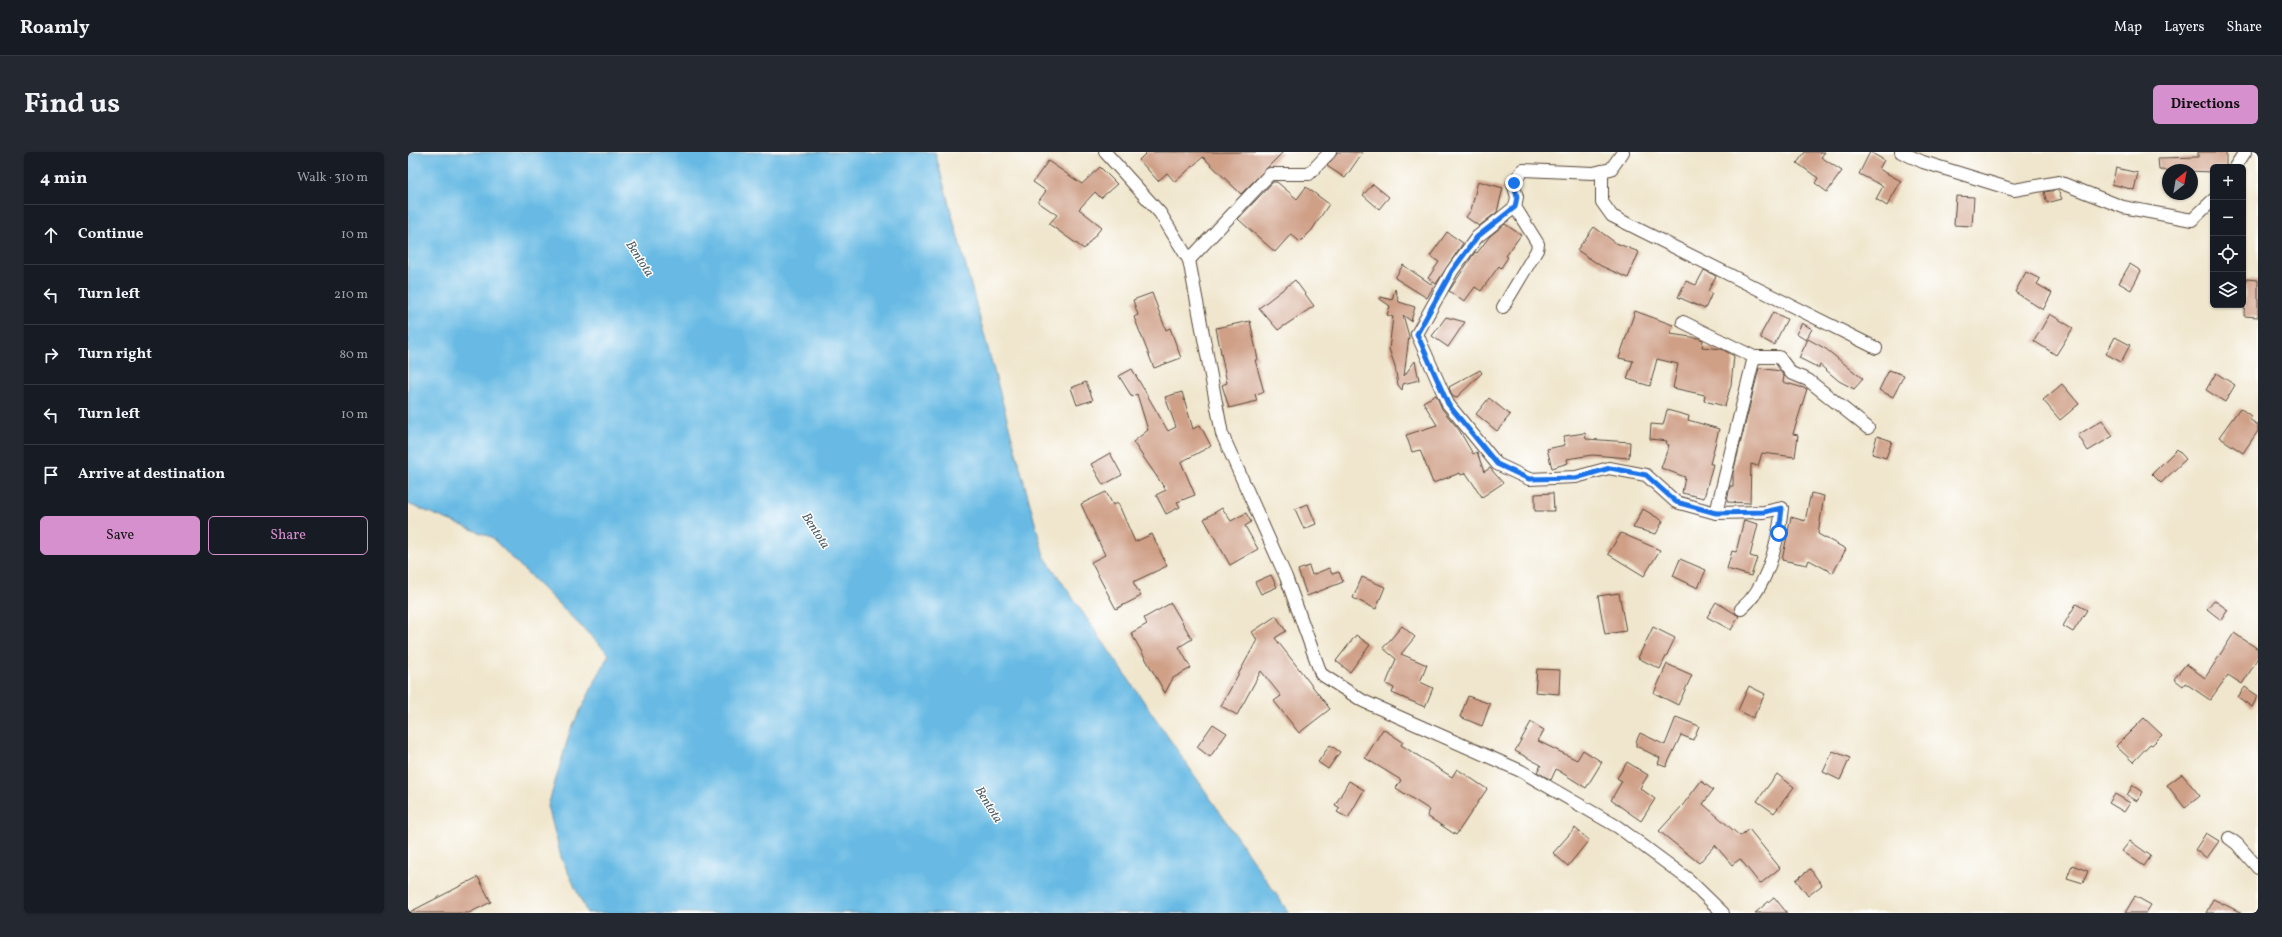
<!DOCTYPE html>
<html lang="en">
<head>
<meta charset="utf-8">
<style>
	body { margin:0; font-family:Vollkorn,serif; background:#242831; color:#f1f3f6 }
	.controls { position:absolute; right:12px; top:12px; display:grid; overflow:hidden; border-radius:6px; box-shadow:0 1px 3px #0004 }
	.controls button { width:36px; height:36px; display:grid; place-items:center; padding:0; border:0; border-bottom:1px solid #363941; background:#171b24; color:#f1f3f6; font:20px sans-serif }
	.compass { position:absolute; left:1754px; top:12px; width:36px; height:36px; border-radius:50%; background:#171b24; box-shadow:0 1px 3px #0004; rotate:31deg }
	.stop { position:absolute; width:12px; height:12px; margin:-9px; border:3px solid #1a73e8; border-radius:50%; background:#fff }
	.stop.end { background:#1a73e8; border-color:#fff; box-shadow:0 1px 4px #0008 }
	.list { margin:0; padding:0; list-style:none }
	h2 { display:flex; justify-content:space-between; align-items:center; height:52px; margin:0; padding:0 16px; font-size:17px }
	h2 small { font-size:13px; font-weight:400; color:#9ea1a6 }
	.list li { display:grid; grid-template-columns:26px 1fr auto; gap:12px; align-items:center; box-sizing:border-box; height:60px; padding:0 16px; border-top:1px solid #363941 }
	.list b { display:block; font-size:15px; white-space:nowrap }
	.list em { font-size:13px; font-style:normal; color:#9ea1a6 }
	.actions { display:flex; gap:8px; padding:12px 16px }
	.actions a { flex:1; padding:9px 0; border:1px solid #d690ce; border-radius:6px; text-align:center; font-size:14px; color:#d690ce }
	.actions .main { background:#d690ce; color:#111 }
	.icon { flex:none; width:22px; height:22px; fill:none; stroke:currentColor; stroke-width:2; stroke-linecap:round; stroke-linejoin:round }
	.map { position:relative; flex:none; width:1850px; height:761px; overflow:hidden; border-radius:6px }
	header { display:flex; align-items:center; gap:24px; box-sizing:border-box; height:56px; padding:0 20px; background:#171b24; border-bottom:1px solid #363941 }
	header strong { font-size:19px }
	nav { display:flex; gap:22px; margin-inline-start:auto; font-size:14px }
	.intro { display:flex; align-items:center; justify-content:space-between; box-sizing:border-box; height:96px; padding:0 24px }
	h1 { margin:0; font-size:28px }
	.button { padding:10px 18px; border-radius:6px; background:#d690ce; color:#111; font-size:14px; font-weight:700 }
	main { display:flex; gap:24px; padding:0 24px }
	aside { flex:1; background:#171b24; border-radius:6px; box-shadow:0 1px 3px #0004 }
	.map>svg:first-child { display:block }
</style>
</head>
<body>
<header>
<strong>Roamly</strong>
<nav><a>Map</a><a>Layers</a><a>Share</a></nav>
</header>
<div class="intro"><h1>Find us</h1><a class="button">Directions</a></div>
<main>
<aside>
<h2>4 min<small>Walk · 310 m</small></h2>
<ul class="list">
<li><svg class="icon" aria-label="ahead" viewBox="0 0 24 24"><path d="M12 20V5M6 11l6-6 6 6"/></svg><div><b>Continue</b></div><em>10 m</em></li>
<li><svg class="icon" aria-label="left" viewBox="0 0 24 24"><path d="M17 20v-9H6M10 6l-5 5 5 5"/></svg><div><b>Turn left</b></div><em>210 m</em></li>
<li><svg class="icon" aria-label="right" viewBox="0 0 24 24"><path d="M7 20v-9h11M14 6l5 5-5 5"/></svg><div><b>Turn right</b></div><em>80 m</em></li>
<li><svg class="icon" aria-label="left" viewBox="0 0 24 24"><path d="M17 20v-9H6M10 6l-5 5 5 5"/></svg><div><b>Turn left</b></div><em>10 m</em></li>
<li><svg class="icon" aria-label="arrive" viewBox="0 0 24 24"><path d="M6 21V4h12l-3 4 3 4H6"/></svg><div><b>Arrive at destination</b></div></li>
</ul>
<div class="actions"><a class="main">Save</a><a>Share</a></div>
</aside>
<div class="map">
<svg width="1850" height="761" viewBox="0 0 1850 761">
	<rect width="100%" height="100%" fill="#fff"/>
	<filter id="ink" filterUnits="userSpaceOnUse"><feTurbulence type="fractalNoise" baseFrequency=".025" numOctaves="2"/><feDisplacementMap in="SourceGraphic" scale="8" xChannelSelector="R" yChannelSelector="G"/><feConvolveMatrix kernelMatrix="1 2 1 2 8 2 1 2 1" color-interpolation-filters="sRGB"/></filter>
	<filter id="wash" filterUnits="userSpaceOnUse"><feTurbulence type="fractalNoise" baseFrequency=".012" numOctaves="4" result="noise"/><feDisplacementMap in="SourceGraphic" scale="16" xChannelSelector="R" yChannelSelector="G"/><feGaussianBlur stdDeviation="0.9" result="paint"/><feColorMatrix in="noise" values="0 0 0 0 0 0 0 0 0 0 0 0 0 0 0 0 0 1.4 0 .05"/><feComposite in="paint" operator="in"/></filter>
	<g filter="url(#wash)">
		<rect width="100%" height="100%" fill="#f0e6cd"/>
		<!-- water -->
		<path fill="#68bae4" stroke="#527281" d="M 0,0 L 527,0 L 636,404 L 881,761 L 179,761 L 153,705 L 140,654 L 162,579 L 201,502 L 83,385 L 0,352 Z"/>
		<g id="blocks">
			<!-- building -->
			<g fill="#cf9f86">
				<path d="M 739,0 L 875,0 L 833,42 L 795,5 L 767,30 L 759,21 L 750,29 L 731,8 Z"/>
				<path d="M 929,0 L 955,0 L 937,26 L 919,14 Z"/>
				<path d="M 1397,0 L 1417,0 L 1413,5 L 1434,19 L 1419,40 L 1407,31 L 1410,26 L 1389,11 Z"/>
				<path d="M 1462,0 L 1476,8 L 1471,17 L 1493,29 L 1479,54 L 1468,47 L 1475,34 L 1451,22 Z"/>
				<path d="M 1790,0 L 1818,0 L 1818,15 L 1805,15 L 1805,20 L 1751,18 L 1750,6 L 1790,5 Z"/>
				<path d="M 640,9 L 674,32 L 692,15 L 709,32 L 693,46 L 687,40 L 671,57 L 694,75 L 676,97 L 641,72 L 649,63 L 630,50 L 638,39 L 625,30 Z"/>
				<path d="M 1708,16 L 1730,21 L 1726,38 L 1704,32 Z"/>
				<path d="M 1070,29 L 1095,36 L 1089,60 L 1071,74 L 1058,65 L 1063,58 Z"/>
				<path d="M 865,30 L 869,30 L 889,47 L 898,35 L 921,52 L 904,78 L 892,90 L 883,82 L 867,100 L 830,67 Z"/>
				<path d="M 965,32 L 981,45 L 971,57 L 955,43 Z"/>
				<path d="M 1650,38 L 1654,47 L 1639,51 L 1636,40 Z"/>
				<path d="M 1548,44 L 1566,45 L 1564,74 L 1546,73 Z"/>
				<path d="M 1097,72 L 1113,83 L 1098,104 L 1100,105 L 1093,116 L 1091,114 L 1073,139 L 1067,135 L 1056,150 L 1041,139 L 1067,100 L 1069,101 L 1082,84 Z"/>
				<path d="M 1186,75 L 1208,91 L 1231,100 L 1220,126 L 1193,114 L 1169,98 Z"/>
				<path d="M 1039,80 L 1055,91 L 1028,132 L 1020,126 L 1031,110 L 1022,104 Z"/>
				<path d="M 1722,112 L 1733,119 L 1723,138 L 1711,131 Z"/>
				<path d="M 995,113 L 1026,134 L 1019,146 L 987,126 Z"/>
				<path d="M 1296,118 L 1308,124 L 1300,139 L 1304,141 L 1297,157 L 1270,145 L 1278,129 L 1288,133 Z"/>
				<path d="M 1618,120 L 1632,127 L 1629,132 L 1644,141 L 1635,158 L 1607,140 Z"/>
				<path d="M 1838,127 L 1850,128 L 1850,165 L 1836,164 Z"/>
				<path d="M 887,128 L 906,154 L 870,178 L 851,156 Z"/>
				<path d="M 987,137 L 991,150 L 1007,155 L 1003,169 L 995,163 L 1001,184 L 996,224 L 1007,209 L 1011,228 L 995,232 L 994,238 L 990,233 L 987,214 L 981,197 L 985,165 L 979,163 L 982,154 L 972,147 L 973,145 L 984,148 Z"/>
				<path d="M 744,141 L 758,178 L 762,176 L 773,206 L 746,216 L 726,165 L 730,163 L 725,148 Z"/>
				<path d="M 1227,159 L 1265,173 L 1262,182 L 1290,186 L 1295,188 L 1294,195 L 1314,197 L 1326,204 L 1323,233 L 1317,254 L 1296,249 L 1297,243 L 1265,236 L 1270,212 L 1249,207 L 1242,234 L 1219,227 L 1225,209 L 1211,206 Z"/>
				<path d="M 1365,160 L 1379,167 L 1366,193 L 1353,186 L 1353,182 Z"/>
				<path d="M 1642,162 L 1665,176 L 1648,203 L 1626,189 Z"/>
				<path d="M 1038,165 L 1057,170 L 1040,195 L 1024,184 Z"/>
				<path d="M 842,169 L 850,208 L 847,208 L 856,240 L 847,242 L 849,249 L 821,256 L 814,233 L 819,231 L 808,176 Z"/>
				<path d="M 1394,171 L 1404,177 L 1398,188 L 1388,182 Z"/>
				<path d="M 1707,185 L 1722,193 L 1713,210 L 1698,202 Z"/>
				<path d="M 1400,187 L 1418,197 L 1455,227 L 1446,237 L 1431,229 L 1412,213 L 1411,216 L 1391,206 Z"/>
				<path d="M 1351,216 L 1372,219 L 1376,224 L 1375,230 L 1399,237 L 1385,282 L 1390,283 L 1387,305 L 1354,301 L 1350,314 L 1343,312 L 1342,351 L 1319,350 L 1322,334 L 1325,334 L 1325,321 Z"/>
				<path d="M 724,217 L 760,279 L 768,275 L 757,245 L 774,240 L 785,277 L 792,273 L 803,294 L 773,310 L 787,343 L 769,350 L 772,355 L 758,362 L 748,343 L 758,338 L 725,290 L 740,278 L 729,242 L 724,245 L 711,224 Z"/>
				<path d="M 1072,218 L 1074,221 L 1048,246 L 1044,244 L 1041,235 Z"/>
				<path d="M 1481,218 L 1496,223 L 1485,245 L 1471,238 Z"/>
				<path d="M 1808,221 L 1827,233 L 1817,250 L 1798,238 Z"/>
				<path d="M 678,230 L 685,248 L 669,253 L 663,236 Z"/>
				<path d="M 1654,232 L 1671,252 L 1652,268 L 1635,248 Z"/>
				<path d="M 1028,243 L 1034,257 L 1051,278 L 1065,302 L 1069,300 L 1076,320 L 1082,316 L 1095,331 L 1074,345 L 1058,321 L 1053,323 L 1052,321 L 1025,331 L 1012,298 L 1004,300 L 998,283 L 1029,273 L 1015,250 Z"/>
				<path d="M 1081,246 L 1102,263 L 1089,279 L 1068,262 Z"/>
				<path d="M 1832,256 L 1843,264 L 1841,267 L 1850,273 L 1850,279 L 1835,301 L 1811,285 Z"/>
				<path d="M 1259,258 L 1281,264 L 1280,268 L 1311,277 L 1302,312 L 1305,312 L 1296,346 L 1274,341 L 1277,325 L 1253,316 L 1261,293 L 1258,292 L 1259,289 L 1242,287 L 1243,272 L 1255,273 Z"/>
				<path d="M 1694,268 L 1705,284 L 1680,299 L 1670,283 Z"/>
				<path d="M 1177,281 L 1178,287 L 1222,290 L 1221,306 L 1184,303 L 1159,307 L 1160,311 L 1144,316 L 1139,297 L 1157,293 L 1156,284 Z"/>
				<path d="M 1469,284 L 1484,289 L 1478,306 L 1464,302 Z"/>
				<path d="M 1769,297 L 1778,307 L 1753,331 L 1744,322 Z"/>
				<path d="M 702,301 L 714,323 L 695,333 L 683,312 Z"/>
				<path d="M 698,340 L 705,353 L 710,351 L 727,390 L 744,382 L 759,414 L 725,430 L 733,444 L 708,457 L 683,410 L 697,403 L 673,352 Z"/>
				<path d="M 1145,341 L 1146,359 L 1127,359 L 1127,342 Z"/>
				<path d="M 1403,341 L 1416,344 L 1410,382 L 1438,397 L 1425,421 L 1401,408 L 1399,413 L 1374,408 L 1383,365 L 1397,369 Z"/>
				<path d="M 900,352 L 908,372 L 896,377 L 887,357 Z"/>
				<path d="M 814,356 L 823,369 L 838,361 L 843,370 L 837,374 L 850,397 L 822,413 L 796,367 Z"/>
				<path d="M 1235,357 L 1255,369 L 1248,382 L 1225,376 Z"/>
				<path d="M 1336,368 L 1350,372 L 1342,404 L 1349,406 L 1343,424 L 1319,417 L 1324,399 L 1328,400 Z"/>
				<path d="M 1213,381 L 1252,398 L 1236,424 L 1200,402 Z"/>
				<path d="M 1272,407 L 1298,418 L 1290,436 L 1265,424 Z"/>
				<path d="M 901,414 L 904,423 L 921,416 L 924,422 L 931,420 L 935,430 L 899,444 L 890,418 Z"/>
				<path d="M 863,423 L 869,435 L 853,442 L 847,430 Z"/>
				<path d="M 954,425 L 977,435 L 968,457 L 945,446 Z"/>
				<path d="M 1211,441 L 1218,479 L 1197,482 L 1190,444 Z"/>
				<path d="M 1806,448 L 1820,458 L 1813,468 L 1799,457 Z"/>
				<path d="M 1308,450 L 1331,464 L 1323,478 L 1299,465 Z"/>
				<path d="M 763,451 L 784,487 L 771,495 L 783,516 L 765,526 L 757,541 L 723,481 L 739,472 L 736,466 Z"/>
				<path d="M 1668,452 L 1679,458 L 1665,480 L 1655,474 Z"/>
				<path d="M 868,464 L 878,479 L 867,486 L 922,557 L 891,581 L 866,549 L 873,544 L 853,519 L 829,563 L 813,554 L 849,488 L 844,480 Z"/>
				<path d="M 994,474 L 1007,485 L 993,502 L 1019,513 L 1012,530 L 1025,536 L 1017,555 L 984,541 L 986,536 L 978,532 L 988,507 L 975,496 Z"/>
				<path d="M 1245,475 L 1267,486 L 1252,517 L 1230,506 Z"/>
				<path d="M 1826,481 L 1850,497 L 1850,507 L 1834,532 L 1820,523 L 1802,548 L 1777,531 L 1775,534 L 1766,527 L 1778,512 L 1797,526 Z"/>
				<path d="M 948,483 L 962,493 L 942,520 L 928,509 Z"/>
				<path d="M 1259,512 L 1284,523 L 1270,553 L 1246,541 Z"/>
				<path d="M 1129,517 L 1152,518 L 1151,542 L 1127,540 Z"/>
				<path d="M 1341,534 L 1357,542 L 1345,566 L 1330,558 Z"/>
				<path d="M 1837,535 L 1850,544 L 1844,555 L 1830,545 Z"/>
				<path d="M 1060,544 L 1082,552 L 1074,574 L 1052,565 Z"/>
				<path d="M 1268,565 L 1291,574 L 1285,588 L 1273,583 L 1258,615 L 1250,612 L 1252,606 L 1228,594 L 1228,590 L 1232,581 L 1257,593 Z"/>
				<path d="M 1736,566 L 1754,583 L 1744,593 L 1742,592 L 1725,610 L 1708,594 Z"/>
				<path d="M 1123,570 L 1136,578 L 1130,589 L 1169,608 L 1175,598 L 1194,610 L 1178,636 L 1148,617 L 1143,628 L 1129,620 L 1133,613 L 1107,599 Z"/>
				<path d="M 805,572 L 819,581 L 802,605 L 789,595 Z"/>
				<path d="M 975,577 L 995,590 L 993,593 L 1044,625 L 1049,617 L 1079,637 L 1048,683 L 1019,664 L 1022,658 L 988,636 L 993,628 L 957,606 Z"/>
				<path d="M 922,593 L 932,600 L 920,617 L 910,610 Z"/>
				<path d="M 1425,599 L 1442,606 L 1432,628 L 1415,620 Z"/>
				<path d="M 1219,610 L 1240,623 L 1232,636 L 1247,647 L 1233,669 L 1203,648 L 1214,629 L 1209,626 Z"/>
				<path d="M 1369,622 L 1386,635 L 1366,661 L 1349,649 Z"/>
				<path d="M 1774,622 L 1792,644 L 1777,656 L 1759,633 Z"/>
				<path d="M 941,629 L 956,638 L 940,666 L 929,660 L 932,656 L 927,653 Z"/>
				<path d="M 1293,629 L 1305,638 L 1295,652 L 1332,684 L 1341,677 L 1372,716 L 1352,732 L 1332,707 L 1324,713 L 1307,693 L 1291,711 L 1251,679 L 1274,654 Z"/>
				<path d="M 1725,633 L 1735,640 L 1729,649 L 1719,643 Z"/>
				<path d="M 1707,642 L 1722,651 L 1716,660 L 1701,651 Z"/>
				<path d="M 1167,676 L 1181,688 L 1160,714 L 1145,701 Z"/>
				<path d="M 1798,681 L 1811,689 L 1799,706 L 1787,698 Z"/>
				<path d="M 1722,689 L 1743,704 L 1736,714 L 1714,699 Z"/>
				<path d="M 1664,713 L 1680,719 L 1675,731 L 1659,726 Z"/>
				<path d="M 1402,717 L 1414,733 L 1400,744 L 1388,728 Z"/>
				<path d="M 70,725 L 83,750 L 61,761 L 0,761 Z"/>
				<path d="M 1727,744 L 1743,753 L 1738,761 L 1717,761 Z"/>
				<path d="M 1366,745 L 1379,761 L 1347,761 Z"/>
				<path d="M 1805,747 L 1834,761 L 1798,761 Z"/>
			</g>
		</g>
	</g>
	<g filter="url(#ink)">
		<use href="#blocks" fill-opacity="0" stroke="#564638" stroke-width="1"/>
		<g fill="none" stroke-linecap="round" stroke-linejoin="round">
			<defs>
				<g id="minor">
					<path d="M 697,0 L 752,61 L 781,108 L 814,282 L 878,425 L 913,522 L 955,549 L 1113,619 L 1210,675 L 1280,727 L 1315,761"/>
					<path d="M 1493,0 L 1515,10 L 1606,38 L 1651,30 L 1715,55 L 1784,68 L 1805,48"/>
					<path d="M 1827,15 L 1837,0"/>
					<path d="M 1194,19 L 1194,50 L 1204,64 L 1468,196"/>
					<path d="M 1107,55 L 1069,85 L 1044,119 L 1009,182 L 1040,252 L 1089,312 L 1121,327 L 1168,325 L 1201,316 L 1238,323 L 1268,350 L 1308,361 L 1346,205"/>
					<path d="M 781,108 L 862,22 L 901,22 L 922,0"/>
					<path d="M 1095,155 L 1129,98 L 1130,92 L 1107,55 L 1109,45 L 1105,31 L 1115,18 L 1185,21 L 1203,17 L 1215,0"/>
					<path d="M 1275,170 L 1346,205 L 1371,205 L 1383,221 L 1400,228 L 1460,276"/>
					<path d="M 1308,361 L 1356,360 L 1374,356 C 1370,389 1360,435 1333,457"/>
					<path d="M 1821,686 L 1829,692 L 1850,716"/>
				</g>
			</defs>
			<!-- minor casing -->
			<use href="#minor" stroke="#564638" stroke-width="14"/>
			<!-- minor -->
			<use href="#minor" stroke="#fff" stroke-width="12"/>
		</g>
	</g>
	<g fill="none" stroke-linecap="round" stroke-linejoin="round" filter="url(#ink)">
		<!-- route -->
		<path stroke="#1a73e8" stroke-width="5" d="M 1106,31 L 1109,45 L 1107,55 L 1069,85 L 1044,119 L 1009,182 L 1040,252 L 1089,312 L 1121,327 L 1168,326 L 1202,316 L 1238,323 L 1268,350 L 1308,361 L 1356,360 L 1374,356 L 1371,381"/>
	</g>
	<g text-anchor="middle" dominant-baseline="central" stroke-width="3" stroke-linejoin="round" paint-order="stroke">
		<!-- water labels -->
		<g font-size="13" font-style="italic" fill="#4b5c63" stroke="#fff">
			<text transform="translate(231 107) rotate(57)">Bentota</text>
			<text transform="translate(407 379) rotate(57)">Bentota</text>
			<text transform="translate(580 653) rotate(58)">Bentota</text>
		</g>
	</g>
</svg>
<div class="controls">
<button>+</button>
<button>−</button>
<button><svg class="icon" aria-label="locate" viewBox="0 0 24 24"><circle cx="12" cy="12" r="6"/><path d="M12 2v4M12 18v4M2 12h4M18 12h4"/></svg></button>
<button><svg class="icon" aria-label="layers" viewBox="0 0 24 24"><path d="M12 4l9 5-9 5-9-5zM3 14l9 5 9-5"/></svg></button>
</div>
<svg class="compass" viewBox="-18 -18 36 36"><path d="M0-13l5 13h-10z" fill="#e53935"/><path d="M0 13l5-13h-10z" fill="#9ea1a6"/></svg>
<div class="stop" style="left:1371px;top:381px"></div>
<div class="stop end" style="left:1106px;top:31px"></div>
</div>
</main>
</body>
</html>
